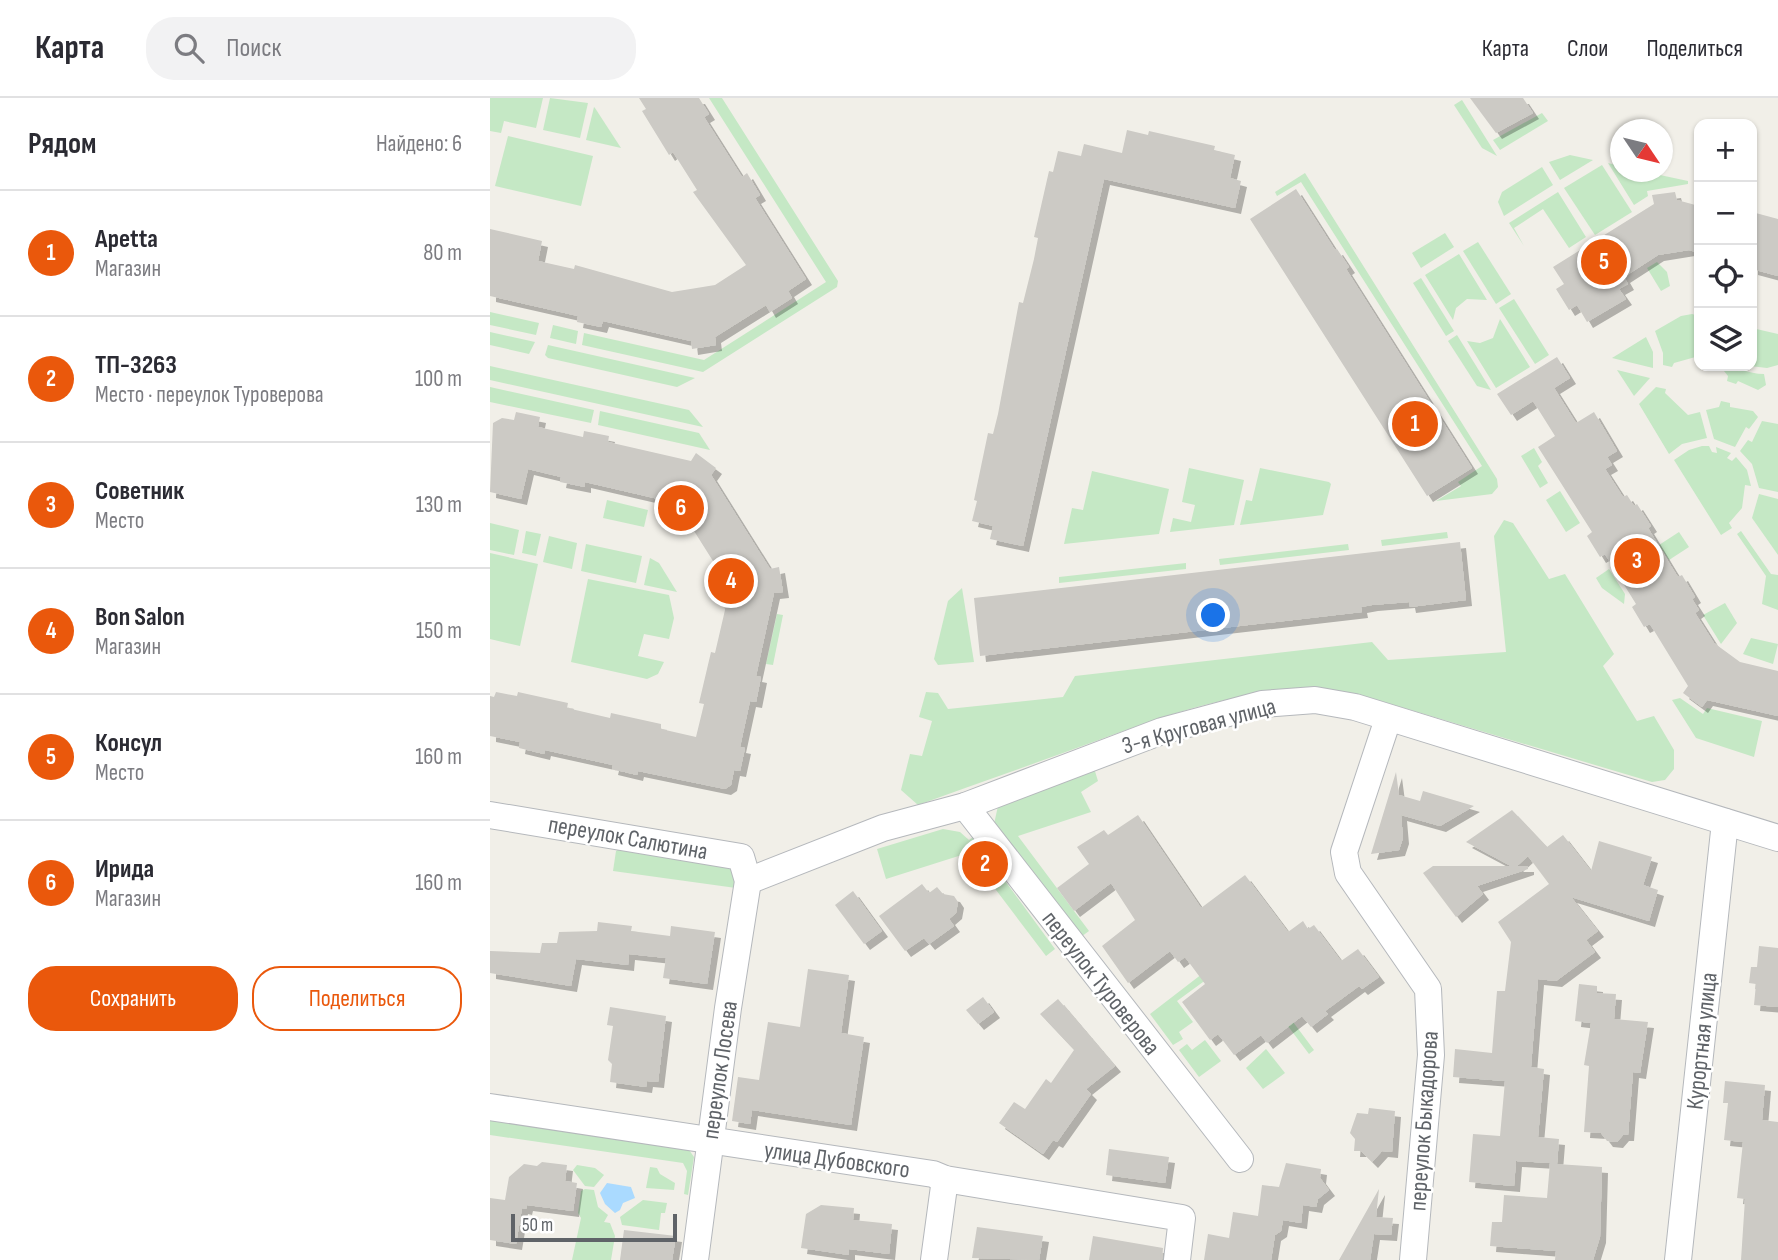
<!DOCTYPE html>
<html lang="ru">
<head>
<meta charset="utf-8">
<style>
	body { margin:0; font-family:"Sofia Sans Condensed",sans-serif; background:#f2f2f3; color:#2b2b33 }
	.controls { position:absolute; right:21px; top:21px; display:grid; overflow:hidden; border-radius:14px; box-shadow:0 2px 5px #0004 }
	.controls button { width:63px; height:63px; display:grid; place-items:center; padding:0; border:0; border-bottom:2px solid #e1e1e2; background:#fff; color:#2b2b33; font:35px sans-serif }
	.compass { position:absolute; left:1120px; top:21px; width:63px; height:63px; border-radius:50%; background:#fff; box-shadow:0 2px 5px #0004; rotate:125deg }
	.scale { position:absolute; left:21px; bottom:18px; width:166px; box-sizing:border-box; padding-left:7px; border:4px solid #5f6368; border-top:0; font-size:19px; line-height:24px; white-space:nowrap; color:#5f6368; -webkit-text-stroke:5px #fff; paint-order:stroke }
	.you { position:absolute; left:724px; top:518px; width:24px; height:24px; margin:-18px; border:5px solid #fff; border-radius:50%; background:#1a73e8; box-shadow:0 0 0 10px #1a73e833 }
	.badge { display:grid; place-items:center; width:46px; height:46px; border-radius:50%; background:#ea580c; color:#fff; font-size:23px; font-weight:700 }
	.pin { position:absolute; translate:-50% -50%; border:4px solid #fff; box-shadow:0 2px 7px #0006 }
	.list { margin:0; padding:0; list-style:none }
	h2 { display:flex; justify-content:space-between; align-items:center; height:91px; margin:0; padding:0 28px; font-size:30px }
	h2 small { font-size:23px; font-weight:400; color:#7c7c81 }
	.list li { display:grid; grid-template-columns:46px 1fr auto; gap:21px; align-items:center; box-sizing:border-box; height:126px; padding:0 28px; border-top:2px solid #e1e1e2 }
	.list b { display:block; font-size:26px; white-space:nowrap }
	.list p { margin:0; font-size:23px; white-space:nowrap; color:#7c7c81 }
	.list em { font-size:23px; font-style:normal; color:#7c7c81 }
	.actions { display:flex; gap:14px; padding:21px 28px }
	.actions a { flex:1; padding:16px 0; border:2px solid #ea580c; border-radius:28px; text-align:center; font-size:24px; color:#ea580c }
	.actions .main { background:#ea580c; color:#fff }
	.icon { flex:none; width:38px; height:38px; fill:none; stroke:currentColor; stroke-width:2; stroke-linecap:round; stroke-linejoin:round }
	.map { position:relative; flex:none; width:1288px; height:1162px; overflow:hidden }
	header { display:flex; align-items:center; gap:42px; box-sizing:border-box; height:98px; padding:0 35px; background:#fff; border-bottom:2px solid #e1e1e2 }
	header strong { font-size:33px }
	nav { display:flex; gap:38px; margin-inline-start:auto; font-size:24px }
	.search { width:490px; height:63px; background:#f2f2f3; display:flex; align-items:center; gap:18px; box-sizing:border-box; padding:0 24px; border-radius:28px; color:#7c7c81; font-size:26px }
	main { display:flex }
	aside { flex:1; background:#fff }
	.map>svg:first-child { display:block }
</style>
</head>
<body>
<header>
<strong>Карта</strong>
<div class="search"><svg class="icon" aria-label="search" viewBox="0 0 24 24"><circle cx="10" cy="10" r="6"/><path d="M15 15l6 6"/></svg>Поиск</div>
<nav><a>Карта</a><a>Слои</a><a>Поделиться</a></nav>
</header>
<main>
<aside>
<h2>Рядом<small>Найдено: 6</small></h2>
<ul class="list">
<li><span class="badge">1</span><div><b>Apetta</b><p>Магазин</p></div><em>80 m</em></li>
<li><span class="badge">2</span><div><b>ТП-3263</b><p>Место · переулок Туроверова</p></div><em>100 m</em></li>
<li><span class="badge">3</span><div><b>Советник</b><p>Место</p></div><em>130 m</em></li>
<li><span class="badge">4</span><div><b>Bon Salon</b><p>Магазин</p></div><em>150 m</em></li>
<li><span class="badge">5</span><div><b>Консул</b><p>Место</p></div><em>160 m</em></li>
<li><span class="badge">6</span><div><b>Ирида</b><p>Магазин</p></div><em>160 m</em></li>
</ul>
<div class="actions"><a class="main">Сохранить</a><a>Поделиться</a></div>
</aside>
<div class="map">
<svg width="1288" height="1162" viewBox="0 0 1288 1162">
	<defs>
		<filter id="shadow"><feDropShadow dx="6" dy="6" stdDeviation="0" flood-color="#0004"/></filter>
	</defs>
	<rect width="100%" height="100%" fill="#f1efe8"/>
	<!-- green -->
	<g fill="#c5e8c5">
		<path d="M 0,0 L 53,0 L 46,30 L 14,23 L 11,35 L 0,33 Z"/>
		<path d="M 60,0 L 98,5 L 90,40 L 53,32 Z"/>
		<path d="M 219,0 L 232,0 L 348,183 L 347,189 L 213,274 L 92,247 L 94,235 L 214,262 L 336,184 Z"/>
		<path d="M 972,2 L 1007,58 L 992,50 L 964,7 Z"/>
		<path d="M 104,9 L 105,10 L 131,50 L 96,42 Z"/>
		<path d="M 1052,15 L 1058,23 L 1010,52 L 1003,42 Z"/>
		<path d="M 18,38 L 103,58 L 91,108 L 5,88 Z"/>
		<path d="M 1080,57 L 1103,62 L 1070,82 L 1059,64 Z"/>
		<path d="M 1118,65 L 1130,68 L 1130,74 L 1156,74 L 1198,83 L 1198,86 L 1157,93 L 1158,98 L 1144,107 Z"/>
		<path d="M 1112,67 L 1142,114 L 1105,137 L 1074,90 Z"/>
		<path d="M 1052,69 L 1063,87 L 1014,118 L 1008,104 L 1012,94 Z"/>
		<path d="M 815,75 L 1007,381 L 1008,389 L 1002,396 L 946,403 L 971,388 L 968,384 L 992,368 L 811,84 L 787,98 L 785,94 Z"/>
		<path d="M 1068,94 L 1096,139 L 1079,150 L 1053,111 L 1024,130 L 1034,148 L 1019,125 Z"/>
		<path d="M 955,135 L 964,149 L 931,170 L 922,155 Z"/>
		<path d="M 988,144 L 1021,196 L 1006,206 L 973,153 Z"/>
		<path d="M 969,156 L 997,202 L 977,201 L 966,210 L 963,222 L 935,177 Z"/>
		<path d="M 1167,164 L 1177,174 L 1180,188 L 1171,193 L 1157,170 Z"/>
		<path d="M 931,180 L 964,233 L 956,238 L 923,185 Z"/>
		<path d="M 1024,201 L 1059,257 L 1045,266 L 1009,210 Z"/>
		<path d="M 0,214 L 49,225 L 46,237 L 0,227 Z"/>
		<path d="M 1202,216 L 1209,218 L 1209,258 L 1184,265 L 1182,269 L 1173,267 L 1173,255 L 1165,233 L 1191,218 Z"/>
		<path d="M 1010,221 L 1040,269 L 1006,290 L 977,243 L 990,245 L 1003,240 Z"/>
		<path d="M 63,227 L 88,233 L 86,246 L 60,240 Z"/>
		<path d="M 1262,230 L 1288,236 L 1288,267 L 1277,270 L 1260,268 Z"/>
		<path d="M 0,234 L 45,244 L 39,256 L 0,247 Z"/>
		<path d="M 967,237 L 1001,292 L 987,288 L 958,243 Z"/>
		<path d="M 1156,239 L 1163,254 L 1163,270 L 1122,260 Z"/>
		<path d="M 58,247 L 205,280 L 187,289 L 58,260 L 55,257 Z"/>
		<path d="M 0,268 L 199,312 L 213,329 L 0,282 Z"/>
		<path d="M 1230,268 C 1247,268 1258,276 1274,276 L 1276,287 L 1268,292 L 1248,283 L 1246,286 L 1237,283 L 1238,278 Z"/>
		<path d="M 1127,272 L 1160,280 L 1144,298 Z"/>
		<path d="M 0,289 L 104,312 L 101,325 L 0,304 Z"/>
		<path d="M 1166,289 L 1176,291 L 1175,295 L 1198,317 L 1210,314 L 1217,340 L 1192,346 L 1179,356 L 1149,306 Z"/>
		<path d="M 1231,303 L 1240,305 L 1240,309 L 1263,313 L 1268,319 L 1259,331 L 1256,329 L 1245,349 L 1224,341 L 1216,312 L 1229,309 Z"/>
		<path d="M 110,313 L 209,335 L 220,352 L 108,327 Z"/>
		<path d="M 1272,323 L 1288,326 L 1288,394 L 1269,390 L 1262,366 L 1250,353 L 1258,342 L 1262,344 Z"/>
		<path d="M 1212,348 L 1219,348 L 1222,354 L 1227,355 L 1226,349 L 1241,355 L 1237,360 L 1242,363 L 1246,359 L 1257,372 L 1261,388 L 1255,387 L 1252,410 L 1239,425 L 1242,430 L 1231,437 L 1184,362 L 1199,352 Z"/>
		<path d="M 1044,350 L 1052,364 L 1048,368 L 1058,385 L 1050,390 L 1031,358 Z"/>
		<path d="M 699,370 L 754,382 L 744,427 L 680,434 L 683,420 L 701,424 L 705,407 L 692,404 Z"/>
		<path d="M 770,370 L 839,384 L 841,386 L 833,417 L 750,427 L 756,402 L 762,403 Z"/>
		<path d="M 602,373 L 679,391 L 669,436 L 574,446 L 582,410 L 593,412 Z"/>
		<path d="M 1070,393 L 1090,425 L 1076,434 L 1056,402 Z"/>
		<path d="M 1269,396 L 1288,401 L 1288,457 L 1262,420 Z"/>
		<path d="M 117,402 L 158,412 L 154,429 L 113,420 Z"/>
		<path d="M 1014,422 L 1023,425 L 1059,481 L 1075,476 L 1124,556 L 1113,568 L 1147,623 L 1164,618 L 1184,652 L 1184,671 L 1175,682 L 1162,684 L 874,598 C 777,576 674,618 584,651 C 532,670 480,688 428,707 L 411,692 L 420,656 L 432,658 L 442,623 L 429,619 L 436,594 L 448,595 L 458,611 L 573,599 L 585,578 L 882,544 L 898,562 L 1016,554 L 1004,438 Z"/>
		<path d="M 0,425 L 29,432 L 24,457 L 0,452 Z"/>
		<path d="M 36,433 L 51,436 L 46,458 L 32,455 Z"/>
		<path d="M 1251,433 L 1281,476 L 1288,477 L 1288,512 L 1272,506 L 1276,478 L 1247,436 Z"/>
		<path d="M 957,434 L 958,440 L 892,448 L 891,442 Z"/>
		<path d="M 1189,434 L 1199,449 L 1179,462 L 1169,447 Z"/>
		<path d="M 59,438 L 87,445 L 82,471 L 53,464 Z"/>
		<path d="M 96,446 L 152,458 L 146,485 L 91,473 Z"/>
		<path d="M 858,446 L 859,452 L 730,467 L 729,461 Z"/>
		<path d="M 0,455 L 48,466 L 30,548 L 0,541 Z"/>
		<path d="M 160,460 L 169,465 L 187,494 L 154,487 Z"/>
		<path d="M 696,465 L 696,471 L 569,485 L 569,479 Z"/>
		<path d="M 1119,471 L 1135,496 L 1134,506 L 1112,490 L 1106,480 Z"/>
		<path d="M 98,481 L 179,497 L 184,520 L 179,541 L 154,536 L 148,558 L 174,564 L 168,576 L 157,581 L 81,564 Z"/>
		<path d="M 472,490 L 484,564 L 448,567 L 444,561 L 458,503 Z"/>
		<path d="M 1235,505 L 1247,525 L 1231,546 L 1213,517 Z"/>
		<path d="M 287,516 L 293,517 L 283,567 L 276,566 Z"/>
		<path d="M 1261,540 L 1288,546 L 1283,566 L 1253,556 Z"/>
		<path d="M 1190,600 L 1213,616 L 1217,610 L 1272,623 L 1264,659 L 1206,640 L 1182,602 Z"/>
		<path d="M 604,670 L 608,683 L 591,694 L 601,714 L 528,738 L 599,833 L 584,844 L 504,726 L 508,708 Z"/>
		<path d="M 453,731 L 470,734 L 479,742 L 483,739 L 565,851 L 556,858 L 478,755 L 396,781 L 387,751 Z"/>
		<path d="M 134,748 L 250,770 L 246,790 L 123,773 L 126,753 Z"/>
		<path d="M 747,849 L 824,952 L 819,956 L 752,867 L 713,884 L 687,903 L 703,924 L 689,934 L 693,941 L 683,947 L 660,916 Z"/>
		<path d="M 715,942 L 731,963 L 709,979 L 689,952 L 697,946 L 702,952 Z"/>
		<path d="M 776,951 L 795,975 L 773,991 L 756,970 Z"/>
		<path d="M 0,1022 L 197,1049 L 204,1059 L 198,1097 L 194,1096 L 197,1073 L 193,1065 L 0,1037 Z"/>
		<path d="M 87,1067 L 105,1070 L 114,1077 L 104,1089 L 95,1088 L 83,1072 Z"/>
		<path d="M 160,1069 L 167,1070 L 170,1076 L 185,1085 L 184,1092 L 156,1090 Z"/>
		<path d="M 95,1091 L 104,1092 L 108,1109 L 118,1117 L 114,1124 L 120,1125 L 125,1138 L 121,1162 L 82,1162 L 91,1120 L 88,1115 L 91,1093 Z"/>
		<path d="M 153,1102 L 177,1105 L 175,1115 L 171,1115 L 169,1132 L 132,1127 L 130,1119 Z"/>
	</g>
	<!-- water -->
	<path fill="#aadaff" d="M 117,1085 L 141,1089 L 145,1100 L 133,1105 L 130,1112 L 125,1115 L 115,1106 L 110,1095 Z"/>
	<!-- building -->
	<g fill="#cccac5" filter="url(#shadow)">
		<path d="M 149,0 L 209,0 L 219,16 L 214,19 L 252,79 L 257,75 L 270,97 L 265,100 L 316,181 L 298,193 L 302,200 L 280,214 L 276,207 L 225,239 L 226,247 L 202,251 L 201,243 L 113,223 L 111,229 L 87,224 L 88,218 L 0,198 L 0,131 L 52,143 L 48,163 L 84,171 L 85,167 L 182,194 L 225,187 L 256,167 L 203,94 L 207,92 L 183,54 L 179,57 L 152,13 L 156,11 Z"/>
		<path d="M 980,0 L 1033,0 L 1043,15 L 1006,35 Z"/>
		<path d="M 637,32 L 658,37 L 659,33 L 725,48 L 724,52 L 745,57 L 740,80 L 751,83 L 745,110 L 614,81 L 533,448 L 500,441 L 503,428 L 482,423 L 487,403 L 484,402 L 498,335 L 503,336 L 508,316 L 529,204 L 533,205 L 544,161 L 548,140 L 544,139 L 559,73 L 563,74 L 568,53 L 591,58 L 594,46 L 632,55 Z"/>
		<path d="M 806,91 L 845,152 L 847,151 L 859,169 L 856,171 L 982,370 L 937,398 L 760,121 Z"/>
		<path d="M 1185,94 L 1187,102 L 1209,108 L 1209,155 L 1199,152 L 1168,157 L 1134,179 L 1138,186 L 1129,191 L 1136,201 L 1097,224 L 1087,207 L 1079,212 L 1066,191 L 1074,186 L 1063,169 L 1164,106 L 1162,97 Z"/>
		<path d="M 1262,114 L 1288,121 L 1288,178 L 1262,171 Z"/>
		<path d="M 1067,259 L 1080,280 L 1064,290 L 1086,325 L 1104,314 L 1127,353 L 1117,359 L 1122,367 L 1115,371 L 1133,399 L 1137,397 L 1144,408 L 1147,406 L 1161,428 L 1158,430 L 1181,468 L 1188,479 L 1192,477 L 1205,499 L 1202,501 L 1209,512 L 1205,515 L 1224,545 L 1250,564 L 1288,573 L 1288,618 L 1217,602 L 1212,609 L 1193,595 L 1198,588 L 1160,526 L 1154,529 L 1142,509 L 1146,506 L 1115,456 L 1110,459 L 1097,438 L 1102,434 L 1048,349 L 1065,338 L 1043,303 L 1021,317 L 1007,296 Z"/>
		<path d="M 26,314 L 50,319 L 48,329 L 93,339 L 94,333 L 119,338 L 118,344 L 201,363 L 206,355 L 226,370 L 221,377 L 280,471 L 289,469 L 293,494 L 284,495 L 266,578 L 271,579 L 266,604 L 260,603 L 250,649 L 255,650 L 250,673 L 244,672 L 241,687 L 235,691 L 148,673 L 147,677 L 122,671 L 123,667 L 55,652 L 54,656 L 29,650 L 30,644 L 0,638 L 0,598 L 4,599 L 6,594 L 27,598 L 28,594 L 78,605 L 77,610 L 120,620 L 121,615 L 171,626 L 171,631 L 206,639 L 214,606 L 209,605 L 221,554 L 225,555 L 235,512 L 228,471 L 199,425 L 164,400 L 95,384 L 95,389 L 70,384 L 71,379 L 38,371 L 31,401 L 0,394 L 3,325 L 12,320 L 24,322 Z"/>
		<path d="M 970,444 L 976,502 L 920,509 L 919,504 L 882,507 L 871,509 L 872,514 L 490,558 L 484,500 Z"/>
		<path d="M 906,674 L 909,697 L 930,703 L 933,693 L 984,708 L 950,728 L 911,717 L 913,740 L 909,752 L 881,756 Z"/>
		<path d="M 1022,712 L 1057,749 L 1073,737 L 1101,773 L 1109,743 L 1162,759 L 1153,787 L 1168,792 L 1159,823 L 1081,799 L 1108,833 L 1096,842 L 1105,854 L 1066,883 L 1048,881 L 1041,969 L 1054,971 L 1048,1039 L 1069,1041 L 1067,1066 L 1112,1069 L 1110,1139 L 1103,1162 L 1065,1162 L 1066,1153 L 1000,1148 L 1002,1124 L 1012,1124 L 1014,1097 L 1057,1100 L 1060,1065 L 1026,1063 L 1024,1088 L 979,1084 L 983,1036 L 1010,1038 L 1015,983 L 963,979 L 965,951 L 1002,955 L 1007,893 L 1015,893 L 1021,844 L 1008,824 L 1059,786 L 1038,758 L 1027,768 L 1038,768 L 1038,771 L 987,788 L 993,796 L 966,819 L 933,775 L 943,768 L 1021,768 L 976,744 Z"/>
		<path d="M 648,717 L 711,810 L 755,777 L 798,834 L 813,823 L 818,831 L 824,827 L 851,863 L 868,851 L 889,879 L 872,891 L 869,888 L 835,913 L 838,916 L 821,929 L 812,918 L 777,945 L 771,937 L 744,957 L 728,936 L 720,942 L 692,904 L 715,886 L 695,859 L 688,864 L 680,853 L 638,885 L 612,848 L 645,822 L 621,785 L 584,813 L 567,790 L 599,766 L 587,749 L 614,732 L 618,737 Z"/>
		<path d="M 432,786 L 439,795 L 447,789 L 453,796 L 464,798 L 468,804 L 466,815 L 459,821 L 464,828 L 439,846 L 434,840 L 415,853 L 389,818 Z"/>
		<path d="M 363,793 L 392,833 L 374,846 L 345,807 Z"/>
		<path d="M 108,824 L 142,828 L 141,833 L 180,838 L 181,828 L 225,834 L 217,886 L 173,880 L 176,860 L 139,856 L 138,867 L 86,861 L 81,888 L 0,875 L 0,853 L 50,855 L 52,845 L 67,845 L 69,834 L 107,833 Z"/>
		<path d="M 1269,848 L 1288,850 L 1288,909 L 1264,907 L 1266,886 L 1259,885 L 1261,869 L 1267,869 Z"/>
		<path d="M 318,871 L 359,877 L 351,935 L 374,939 L 361,1027 L 262,1012 L 260,1026 L 242,1023 L 248,979 L 269,982 L 278,924 L 310,929 Z"/>
		<path d="M 1089,886 L 1107,888 L 1107,895 L 1126,896 L 1124,921 L 1158,924 L 1150,975 L 1143,974 L 1138,1037 L 1133,1037 L 1127,1044 L 1117,1043 L 1111,1035 L 1094,1034 L 1099,968 L 1094,967 L 1101,925 L 1085,923 Z"/>
		<path d="M 493,899 L 504,914 L 488,926 L 476,912 Z"/>
		<path d="M 568,901 L 625,968 L 596,991 L 601,996 L 567,1044 L 563,1042 L 553,1056 L 509,1025 L 524,1004 L 535,1011 L 556,981 L 561,985 L 584,952 L 550,916 Z"/>
		<path d="M 120,909 L 176,918 L 168,984 L 157,983 L 156,989 L 120,984 L 122,966 L 118,962 L 123,928 L 117,927 Z"/>
		<path d="M 1235,983 L 1275,987 L 1272,1022 L 1288,1024 L 1288,1162 L 1251,1162 L 1255,1101 L 1247,1100 L 1253,1044 L 1234,1042 L 1238,1005 L 1233,1005 Z"/>
		<path d="M 879,1010 L 905,1013 L 902,1054 L 892,1053 L 882,1064 L 871,1053 L 864,1053 L 865,1041 L 860,1035 L 867,1015 L 878,1016 Z"/>
		<path d="M 619,1051 L 679,1059 L 675,1085 L 616,1077 Z"/>
		<path d="M 52,1064 L 77,1067 L 75,1083 L 87,1085 L 83,1113 L 37,1107 L 36,1111 L 32,1110 L 26,1146 L 0,1142 L 0,1100 L 15,1102 L 19,1079 L 34,1066 L 47,1068 Z"/>
		<path d="M 796,1065 L 831,1071 L 830,1080 L 839,1092 L 828,1101 L 826,1109 L 813,1107 L 811,1125 L 793,1122 L 791,1133 L 785,1137 L 781,1162 L 714,1162 L 718,1136 L 739,1140 L 743,1114 L 768,1118 L 772,1087 L 789,1089 Z"/>
		<path d="M 889,1091 L 886,1119 L 903,1120 L 901,1137 L 884,1136 L 880,1162 L 849,1162 Z"/>
		<path d="M 331,1107 L 364,1110 L 363,1122 L 402,1126 L 399,1156 L 359,1151 L 359,1157 L 311,1150 L 316,1116 Z"/>
		<path d="M 487,1129 L 553,1138 L 549,1162 L 482,1160 Z"/>
		<path d="M 134,1132 L 186,1138 L 182,1162 L 130,1162 Z"/>
		<path d="M 603,1138 L 673,1150 L 672,1162 L 599,1162 Z"/>
	</g>
	<g fill="none" stroke-linecap="round" stroke-linejoin="round">
		<defs>
			<g id="street">
				<path d="M 898,621 L 854,754 L 858,775 L 938,891 L 941,957 L 923,1162"/>
				<path d="M 475,708 L 750,1061"/>
				<path d="M 0,717 L 251,759 L 258,783 L 238,910 L 205,1162"/>
				<path d="M 258,783 L 393,730 L 475,708 L 672,633 L 772,606 L 825,602 L 865,609 L 1288,740"/>
				<path d="M 0,1009 L 443,1076 L 455,1081 L 692,1120 L 687,1162"/>
				<path d="M 444,1162 L 455,1081"/>
				<path d="M 1188,1162 L 1235,724"/>
			</g>
		</defs>
		<!-- street casing -->
		<use href="#street" stroke="#b5b8bc" stroke-width="28"/>
		<!-- street -->
		<use href="#street" stroke="#fff" stroke-width="26"/>
	</g>
	<g text-anchor="middle" dominant-baseline="central" stroke-width="5" stroke-linejoin="round" paint-order="stroke">
		<!-- street labels -->
		<g font-size="24" fill="#5f6368" stroke="#fff">
			<text transform="translate(709 628) rotate(-15)">3-я Круговая улица</text>
			<text transform="translate(138 740) rotate(10)">переулок Салютина</text>
			<text transform="translate(611 885) rotate(52)">переулок Туроверова</text>
			<text transform="translate(1212 943) rotate(-84)">Курортная улица</text>
			<text transform="translate(230 972) rotate(-82)">переулок Лосева</text>
			<text transform="translate(934 1023) rotate(-86)">переулок Быкадорова</text>
			<text transform="translate(347 1062) rotate(8)">улица Дубовского</text>
		</g>
	</g>
</svg>
<div class="controls">
<button>+</button>
<button>−</button>
<button><svg class="icon" aria-label="locate" viewBox="0 0 24 24"><circle cx="12" cy="12" r="6"/><path d="M12 2v4M12 18v4M2 12h4M18 12h4"/></svg></button>
<button><svg class="icon" aria-label="layers" viewBox="0 0 24 24"><path d="M12 4l9 5-9 5-9-5zM3 14l9 5 9-5"/></svg></button>
</div>
<svg class="compass" viewBox="-18 -18 36 36"><path d="M0-13l5 13h-10z" fill="#e53935"/><path d="M0 13l5-13h-10z" fill="#7c7c81"/></svg>
<div class="scale">50 m</div>
<div class="you"></div>
<div class="pin badge" style="left:925px;top:326px">1</div>
<div class="pin badge" style="left:495px;top:766px">2</div>
<div class="pin badge" style="left:1147px;top:463px">3</div>
<div class="pin badge" style="left:241px;top:483px">4</div>
<div class="pin badge" style="left:1114px;top:164px">5</div>
<div class="pin badge" style="left:191px;top:410px">6</div>
</div>
</main>
</body>
</html>
